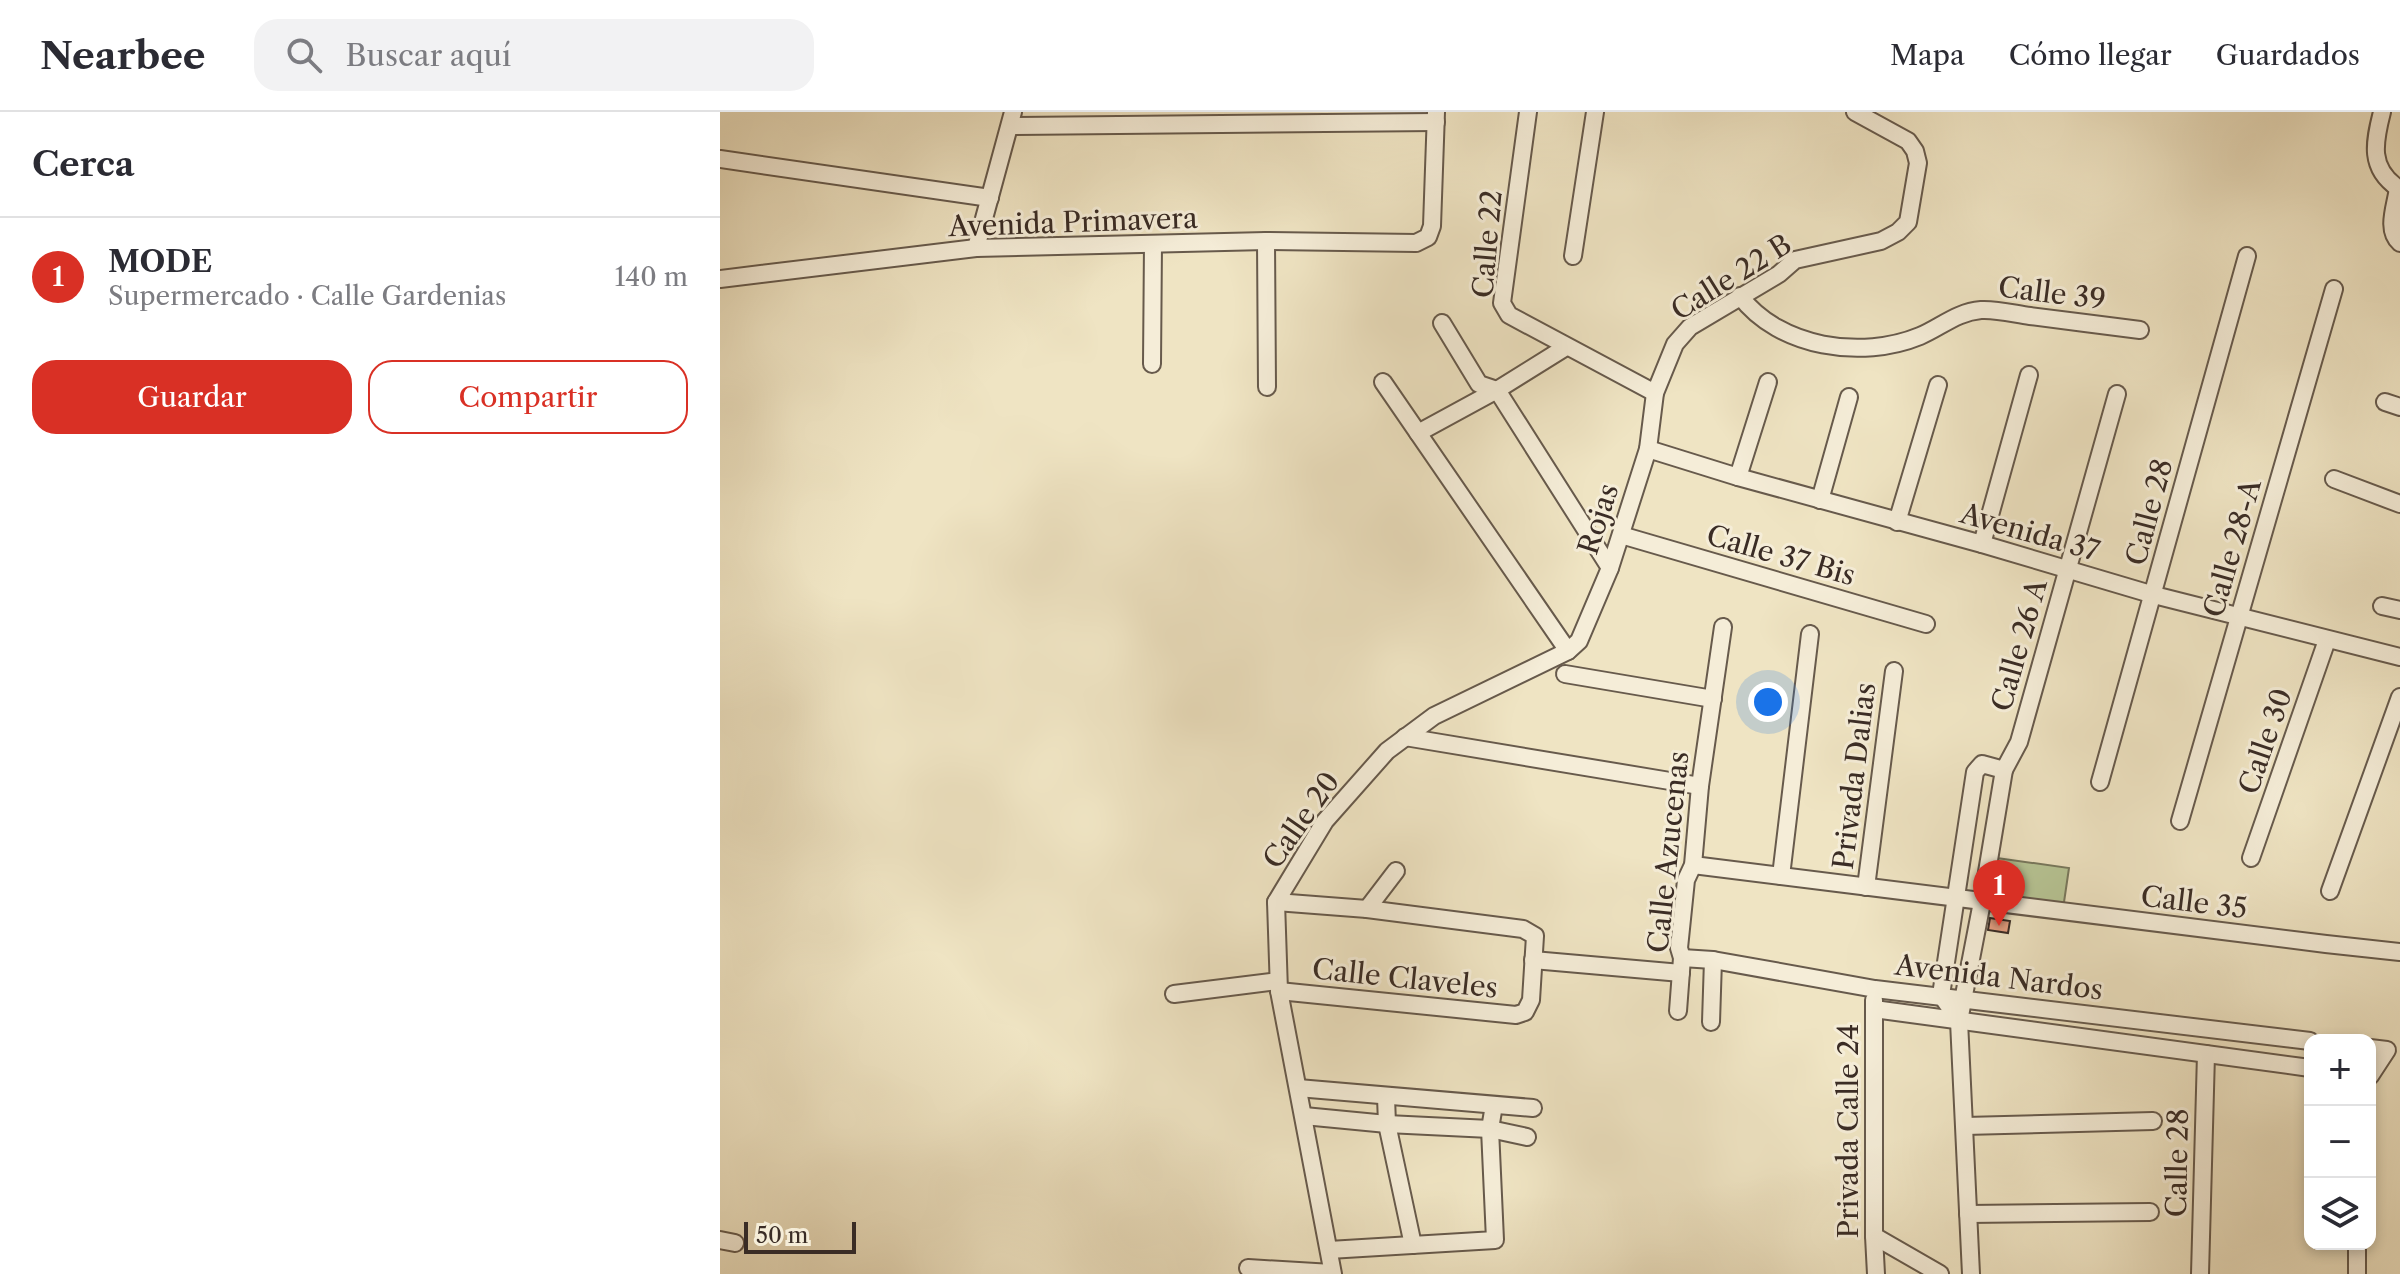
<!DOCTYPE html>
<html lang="es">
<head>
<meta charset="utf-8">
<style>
	body { margin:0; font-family:"Libre Caslon Text",serif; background:#f2f2f3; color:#2b2b33 }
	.controls { position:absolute; right:24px; bottom:24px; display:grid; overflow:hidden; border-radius:16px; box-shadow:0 4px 12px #0003 }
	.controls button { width:72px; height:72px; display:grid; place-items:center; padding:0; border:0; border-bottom:2px solid #e1e1e2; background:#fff; color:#2b2b33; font:40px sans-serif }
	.scale { position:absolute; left:24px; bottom:20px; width:112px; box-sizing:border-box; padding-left:8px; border:4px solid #3a2c25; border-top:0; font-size:22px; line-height:28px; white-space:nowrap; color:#3a2c25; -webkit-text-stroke:6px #f5edd8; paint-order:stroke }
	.you { position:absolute; left:1048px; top:590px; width:28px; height:28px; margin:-20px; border:6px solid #fff; border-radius:50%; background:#1a73e8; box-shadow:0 0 0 12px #1a73e833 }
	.badge { display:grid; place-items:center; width:52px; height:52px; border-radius:50%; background:#d93025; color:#fff; font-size:26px; font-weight:700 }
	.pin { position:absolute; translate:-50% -66px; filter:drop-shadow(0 2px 4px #0008) }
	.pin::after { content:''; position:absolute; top:42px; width:28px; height:24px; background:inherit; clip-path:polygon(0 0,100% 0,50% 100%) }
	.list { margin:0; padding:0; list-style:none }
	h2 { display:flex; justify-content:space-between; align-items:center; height:104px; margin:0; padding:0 32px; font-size:34px }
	h2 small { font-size:26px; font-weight:400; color:#7c7c81 }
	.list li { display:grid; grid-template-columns:52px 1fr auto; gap:24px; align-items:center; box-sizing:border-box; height:120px; padding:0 32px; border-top:2px solid #e1e1e2 }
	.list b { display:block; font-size:30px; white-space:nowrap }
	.list p { margin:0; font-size:26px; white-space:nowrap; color:#7c7c81 }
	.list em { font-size:26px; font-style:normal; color:#7c7c81 }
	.actions { display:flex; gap:16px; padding:24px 32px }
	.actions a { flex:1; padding:18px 0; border:2px solid #d93025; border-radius:24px; text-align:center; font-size:28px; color:#d93025 }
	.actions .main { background:#d93025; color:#fff }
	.icon { flex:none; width:44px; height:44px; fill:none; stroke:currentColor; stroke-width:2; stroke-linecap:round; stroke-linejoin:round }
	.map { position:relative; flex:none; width:1680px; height:1162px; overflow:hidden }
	header { display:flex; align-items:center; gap:48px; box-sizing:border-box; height:112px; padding:0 40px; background:#fff; border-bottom:2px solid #e1e1e2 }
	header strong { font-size:38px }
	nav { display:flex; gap:44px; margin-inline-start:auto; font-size:28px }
	.search { width:560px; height:72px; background:#f2f2f3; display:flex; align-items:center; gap:20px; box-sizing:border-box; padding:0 28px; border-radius:24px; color:#7c7c81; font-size:30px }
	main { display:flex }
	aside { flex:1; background:#fff }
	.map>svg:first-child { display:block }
</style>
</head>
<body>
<header>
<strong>Nearbee</strong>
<div class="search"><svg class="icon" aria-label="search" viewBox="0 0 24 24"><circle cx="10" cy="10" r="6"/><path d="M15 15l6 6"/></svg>Buscar aquí</div>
<nav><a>Mapa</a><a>Cómo llegar</a><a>Guardados</a></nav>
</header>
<main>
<aside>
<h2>Cerca<small></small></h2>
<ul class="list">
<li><span class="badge">1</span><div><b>MODE</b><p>Supermercado · Calle Gardenias</p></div><em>140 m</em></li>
</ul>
<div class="actions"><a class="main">Guardar</a><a>Compartir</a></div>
</aside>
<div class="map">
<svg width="1680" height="1162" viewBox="0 0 1680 1162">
	<rect width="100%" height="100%" fill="#efe4c3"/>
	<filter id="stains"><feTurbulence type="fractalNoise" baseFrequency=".0025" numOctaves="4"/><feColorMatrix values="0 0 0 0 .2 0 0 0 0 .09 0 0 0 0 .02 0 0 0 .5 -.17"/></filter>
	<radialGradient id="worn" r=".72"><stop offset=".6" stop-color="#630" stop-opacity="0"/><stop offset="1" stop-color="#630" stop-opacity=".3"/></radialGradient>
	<!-- green -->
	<path fill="#b7c595" stroke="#78785d" stroke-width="2" d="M 1277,746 L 1349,756 L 1343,797 L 1271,787 Z"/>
	<!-- building -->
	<path fill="#e7a081" stroke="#3a2c25" stroke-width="2" d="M 1270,806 L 1290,809 L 1288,821 L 1268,818 Z"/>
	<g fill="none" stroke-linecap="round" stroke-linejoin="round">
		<defs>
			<g id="minor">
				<path d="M 808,0 L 782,191 L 789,203 L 935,281"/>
				<path d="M 1662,0 C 1654,31 1649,56 1678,76"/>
				<path d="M 290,14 L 716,10"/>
				<path d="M 0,47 L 270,86"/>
				<path d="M 1678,76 C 1676,93 1665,118 1680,131"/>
				<path d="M 546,129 L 547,275"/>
				<path d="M 256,136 L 293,0"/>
				<path d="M 853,144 L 875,0"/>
				<path d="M 0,167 L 256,136 L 546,129 L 696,131 L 708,125 L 712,114 L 716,0"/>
				<path d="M 1020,184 C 1059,236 1142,248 1200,224 C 1221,215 1237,200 1261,198 C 1277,197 1295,202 1310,204 C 1347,209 1383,213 1420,218"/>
				<path d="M 722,211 L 759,272 L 777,278 L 890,456"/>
				<path d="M 432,252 L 433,132"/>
				<path d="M 663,270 L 848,539"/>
				<path d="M 1665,290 L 1680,295"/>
				<path d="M 698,321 L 777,278 L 846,235"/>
				<path d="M 928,337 L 1018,365 L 1262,432 L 1434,483 L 1680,545"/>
				<path d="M 1018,365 L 1048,270"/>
				<path d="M 1614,367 L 1680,392"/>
				<path d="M 1100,388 L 1129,285"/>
				<path d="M 1177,410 L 1218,273"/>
				<path d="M 901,423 L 1206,512"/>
				<path d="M 1262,432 L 1309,263"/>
				<path d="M 1662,494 L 1680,498"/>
				<path d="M 845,562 L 993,587"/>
				<path d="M 685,625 L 980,674"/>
				<path d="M 1284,658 L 1299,630 L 1397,282"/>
				<path d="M 1380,670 L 1527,144"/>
				<path d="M 1460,709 L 1614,177"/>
				<path d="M 1531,746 L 1607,528"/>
				<path d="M 973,753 L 1606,832 L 1680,840"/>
				<path d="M 1061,764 L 1090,522"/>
				<path d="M 1146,775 L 1174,559"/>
				<path d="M 1610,779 L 1680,585"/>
				<path d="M 556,790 L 647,797 L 803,817 L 815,824 L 811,888 L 805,900 L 796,903 L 559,879"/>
				<path d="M 647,797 L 676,759"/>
				<path d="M 962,846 L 993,848 L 1155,877 L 1590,929"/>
				<path d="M 813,848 L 961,861"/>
				<path d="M 454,882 L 558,869"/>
				<path d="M 1154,888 L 1154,1124 L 1156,1162"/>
				<path d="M 1154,897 L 1590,956"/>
				<path d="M 958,899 L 962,846 L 959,836 L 966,768 L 973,753 L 980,674 L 1003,515"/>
				<path d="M 1239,909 L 1221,883 L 1255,660 L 1262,652 L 1284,658 L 1262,790 L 1239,909 L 1251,1162"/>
				<path d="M 991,910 L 993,848"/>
				<path d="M 1650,936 L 1667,938 L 1650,964"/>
				<path d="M 578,976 L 813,996"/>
				<path d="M 666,985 L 667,1012 L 693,1133"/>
				<path d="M 584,1004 L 667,1012 L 770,1017 L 807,1025"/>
				<path d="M 1245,1014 L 1433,1009"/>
				<path d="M 1248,1102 L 1430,1100"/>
				<path d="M 1154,1124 L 1220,1162"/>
				<path d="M 0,1128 L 15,1131"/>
				<path d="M 609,1138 L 775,1128 L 770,1017 L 774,993"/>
				<path d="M 528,1156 L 612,1161"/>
				<path d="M 613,1162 L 559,879 L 556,790 L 605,709 L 667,639 L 714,604 L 848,539 L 859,529 L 890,456 L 928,337 L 935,281 L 955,232 L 970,215 L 1059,162 L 1075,148 L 1161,129 L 1178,120 L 1188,110 L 1198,51 L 1195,39 L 1188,29 L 1135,0"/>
				<path d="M 1480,1162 L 1486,942"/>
				<path d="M 1637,1162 L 1637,1132"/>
			</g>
		</defs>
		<!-- minor casing -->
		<use href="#minor" stroke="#675a4c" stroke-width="20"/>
		<!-- minor -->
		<use href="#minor" stroke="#f5edd8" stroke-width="16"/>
	</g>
	<g text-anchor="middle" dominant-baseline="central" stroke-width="6" stroke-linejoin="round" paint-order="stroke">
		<!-- street labels -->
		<g font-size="28" fill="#3a2c25" stroke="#f5edd8">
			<text transform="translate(353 110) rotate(-2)">Avenida Primavera</text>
			<text transform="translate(767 132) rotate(-85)">Calle 22</text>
			<text transform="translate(1011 165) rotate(-32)">Calle 22 B</text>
			<text transform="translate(1332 181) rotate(7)">Calle 39</text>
			<text transform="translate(1429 400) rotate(-75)">Calle 28</text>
			<text transform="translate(878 407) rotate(-72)">Rojas</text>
			<text transform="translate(1310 420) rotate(16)">Avenida 37</text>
			<text transform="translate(1512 436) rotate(-74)">Calle 28-A</text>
			<text transform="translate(1061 443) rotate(16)">Calle 37 Bis</text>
			<text transform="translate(1299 533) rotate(-74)">Calle 26 A</text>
			<text transform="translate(1545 629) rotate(-71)">Calle 30</text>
			<text transform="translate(1134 664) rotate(-83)">Privada Dalias</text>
			<text transform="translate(581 708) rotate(-55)">Calle 20</text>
			<text transform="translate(948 740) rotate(-84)">Calle Azucenas</text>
			<text transform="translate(1474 790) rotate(7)">Calle 35</text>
			<text transform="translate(1279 865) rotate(7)">Avenida Nardos</text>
			<text transform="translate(685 866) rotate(6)">Calle Claveles</text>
			<text transform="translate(1128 1019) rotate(-90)">Privada Calle 24</text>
			<text transform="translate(1457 1051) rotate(-89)">Calle 28</text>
		</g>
	</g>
	<rect width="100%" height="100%" filter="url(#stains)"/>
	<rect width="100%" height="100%" fill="url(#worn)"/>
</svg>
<div class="controls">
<button>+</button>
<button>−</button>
<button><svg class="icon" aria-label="layers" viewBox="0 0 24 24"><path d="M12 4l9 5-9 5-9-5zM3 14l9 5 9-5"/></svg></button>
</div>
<div class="scale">50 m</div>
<div class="you"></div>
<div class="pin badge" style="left:1279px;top:814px">1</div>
</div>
</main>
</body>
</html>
